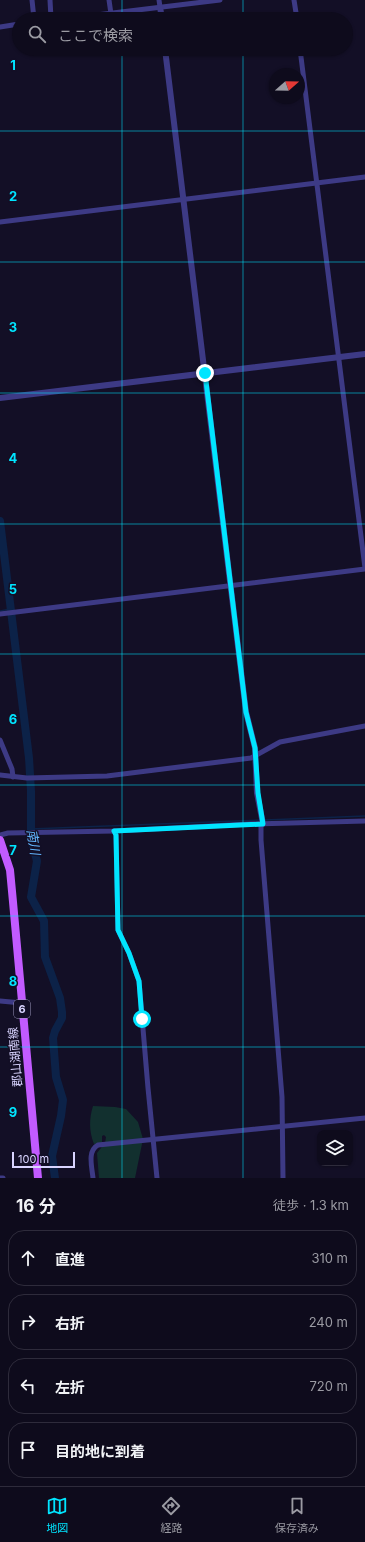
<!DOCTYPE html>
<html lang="ja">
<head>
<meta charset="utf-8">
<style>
	body { margin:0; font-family:Inter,"Noto Sans JP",sans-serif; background:#1c1929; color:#f1f3f6 }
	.controls { position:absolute; right:12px; bottom:12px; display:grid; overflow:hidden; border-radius:8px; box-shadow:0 1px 3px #0004 }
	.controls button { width:36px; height:36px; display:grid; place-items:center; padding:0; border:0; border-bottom:1px solid #2e2b3b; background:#0e0b1c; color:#f1f3f6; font:20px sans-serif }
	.compass { position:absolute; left:269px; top:68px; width:36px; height:36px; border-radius:50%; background:#0e0b1c; box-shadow:0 1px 3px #0004; rotate:70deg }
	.scale { position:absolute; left:12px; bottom:10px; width:63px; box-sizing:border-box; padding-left:4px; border:2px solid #d9d4ff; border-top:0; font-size:11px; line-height:14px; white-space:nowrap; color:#d9d4ff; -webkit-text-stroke:3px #130f26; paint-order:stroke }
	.stop { position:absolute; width:12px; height:12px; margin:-9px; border:3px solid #00e5ff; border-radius:50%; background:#fff }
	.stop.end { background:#00e5ff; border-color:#fff; box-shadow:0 1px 4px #0008 }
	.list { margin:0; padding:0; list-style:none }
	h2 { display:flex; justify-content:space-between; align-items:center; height:52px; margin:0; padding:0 16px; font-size:17px }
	h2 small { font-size:13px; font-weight:400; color:#9b9ba3 }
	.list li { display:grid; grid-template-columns:26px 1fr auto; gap:12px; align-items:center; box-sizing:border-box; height:56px; margin:0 8px 8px; padding:0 8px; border:1px solid #2e2b3b; border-radius:16px }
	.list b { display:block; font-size:15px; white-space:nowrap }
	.list em { font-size:13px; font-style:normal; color:#9b9ba3 }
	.icon { flex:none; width:22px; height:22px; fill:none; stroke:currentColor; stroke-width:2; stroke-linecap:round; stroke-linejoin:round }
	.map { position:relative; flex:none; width:365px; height:1178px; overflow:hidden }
	.search { position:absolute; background:#0e0b1c; box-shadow:0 1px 3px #0004; left:12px; right:12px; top:12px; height:44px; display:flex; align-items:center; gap:10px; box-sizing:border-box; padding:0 14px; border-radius:22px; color:#9b9ba3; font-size:15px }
	.sheet { height:308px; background:#0e0b1c }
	nav { display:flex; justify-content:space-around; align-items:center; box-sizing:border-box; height:56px; border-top:1px solid #2e2b3b; background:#0e0b1c; font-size:11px; color:#9b9ba3 }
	nav a { display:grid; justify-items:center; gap:2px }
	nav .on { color:#00e5ff }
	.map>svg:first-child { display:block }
</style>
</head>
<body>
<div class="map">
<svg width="365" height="1178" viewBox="0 0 365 1178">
	<rect width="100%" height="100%" fill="#130f26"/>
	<!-- green -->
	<path fill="#12302f" d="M 93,1106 L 115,1107 L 126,1109 L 138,1122 L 143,1139 L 135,1178 L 99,1178 L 97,1153 L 105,1143 L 106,1137 L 104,1135 L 102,1136 L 102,1143 L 94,1144 C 89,1131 89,1119 93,1106 Z"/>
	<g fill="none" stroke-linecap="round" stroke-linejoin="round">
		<!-- stream -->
		<g stroke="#0c2248" stroke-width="1.5">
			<path d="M 0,611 L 11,609"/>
			<path d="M 265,820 L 365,816"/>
			<path d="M 30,829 L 261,820"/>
		</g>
		<!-- river -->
		<path stroke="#0c2248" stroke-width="8" d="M 0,521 L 29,758 L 31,791 L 31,839 L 37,861 L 31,897 L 44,921 L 45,957 L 60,998 L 62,1012 L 62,1018 L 55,1031 L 53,1038 L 56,1077 L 63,1100 L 61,1116 L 52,1156 L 55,1178"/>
		<!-- minor -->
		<g stroke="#3d3a85" stroke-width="5">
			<path d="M 32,0 L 34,19"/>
			<path d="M 50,0 L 51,18"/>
			<path d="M 109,0 L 111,14"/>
			<path d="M 159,0 L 160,7"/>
			<path d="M 294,0 L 297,19"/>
			<path d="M 44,19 L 88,16 L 220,0"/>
			<path d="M 0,27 L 19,24"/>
			<path d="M 300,49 L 365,568"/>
			<path d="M 0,222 L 365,177"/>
			<path d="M 0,614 L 365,569"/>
			<path d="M 0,740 L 12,769 L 13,777"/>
			<path d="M 0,775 L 27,778 L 107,776 L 251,758 L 280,742 L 365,726"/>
			<path d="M 261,824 L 261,840 L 282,1097 L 283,1178"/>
			<path d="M 114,831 L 116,835 L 118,930 L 129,953 L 139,981 L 148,1088 L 157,1178"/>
			<path d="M 0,835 L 8,833 L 114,831 L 250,824 L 365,821"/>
			<path d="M 0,1001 L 22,1003"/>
			<path d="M 0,1178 L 3,1178"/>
			<path d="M 93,1178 C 92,1167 87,1151 98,1145 L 365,1118"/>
		</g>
		<!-- tertiary -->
		<g stroke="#3d3a85" stroke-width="6">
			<path d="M 160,7 L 162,19"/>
			<path d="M 165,49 L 246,712 L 255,748 L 257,793 L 263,824"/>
			<path d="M 0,398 L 365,354"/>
		</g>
		<!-- primary -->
		<path stroke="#c25bff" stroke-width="8" d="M 0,840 L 10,870 L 13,902 L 38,1178"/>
	</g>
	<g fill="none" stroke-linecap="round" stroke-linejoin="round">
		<!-- route -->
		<path stroke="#00e5ff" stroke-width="5" d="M 142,1019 L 139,981 L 129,953 L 118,930 L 116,835 L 114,831 L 263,824 L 258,793 L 255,748 L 246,712 L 205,373"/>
	</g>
	<!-- grid -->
	<path fill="none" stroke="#00e5ff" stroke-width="1" stroke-opacity="0.55" d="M 122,0 L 122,19M 243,0 L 243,19M 122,49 L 122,1178M 243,49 L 243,1178M 0,131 L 365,131M 0,262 L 365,262M 0,393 L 365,393M 0,524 L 365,524M 0,654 L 365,654M 0,785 L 365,785M 0,916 L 365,916M 0,1047 L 365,1047"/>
	<g text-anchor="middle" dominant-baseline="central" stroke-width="3" stroke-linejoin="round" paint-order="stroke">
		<!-- shield labels -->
		<rect fill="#130f26" stroke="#9e99be" stroke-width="1" x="14" y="1000" width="16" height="18" rx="3"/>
		<g font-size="11" font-weight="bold" fill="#d9d4ff">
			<text x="22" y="1009">6</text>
		</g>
		<!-- street labels -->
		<g font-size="12" fill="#d9d4ff" stroke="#130f26">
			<text transform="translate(15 1057) rotate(-95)">郡山湖南線</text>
		</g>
		<!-- water labels -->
		<g font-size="13" font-style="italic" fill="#62b6ff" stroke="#130f26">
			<text transform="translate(34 842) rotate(81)">南川</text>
		</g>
	</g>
	<g font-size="13" text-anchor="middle" font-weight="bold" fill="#00e5ff" stroke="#130f26" stroke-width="3" stroke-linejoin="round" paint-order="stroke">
		<text x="13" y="70">1</text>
		<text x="13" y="201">2</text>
		<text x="13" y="332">3</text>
		<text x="13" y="463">4</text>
		<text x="13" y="594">5</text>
		<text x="13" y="724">6</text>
		<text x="13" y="855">7</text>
		<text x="13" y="986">8</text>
		<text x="13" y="1117">9</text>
	</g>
</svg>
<div class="controls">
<button><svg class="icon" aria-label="layers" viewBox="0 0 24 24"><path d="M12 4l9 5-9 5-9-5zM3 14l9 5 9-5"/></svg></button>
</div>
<svg class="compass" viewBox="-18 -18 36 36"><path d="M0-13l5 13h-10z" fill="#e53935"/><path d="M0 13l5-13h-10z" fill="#9b9ba3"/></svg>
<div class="scale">100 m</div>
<div class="stop" style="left:142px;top:1019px"></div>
<div class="stop end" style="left:205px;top:373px"></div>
<div class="search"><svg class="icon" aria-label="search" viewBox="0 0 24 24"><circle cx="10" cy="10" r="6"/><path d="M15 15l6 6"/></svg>ここで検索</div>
</div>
<section class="sheet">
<h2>16 分<small>徒歩 · 1.3 km</small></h2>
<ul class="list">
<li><svg class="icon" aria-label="ahead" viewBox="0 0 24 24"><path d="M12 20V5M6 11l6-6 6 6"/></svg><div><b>直進</b></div><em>310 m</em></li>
<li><svg class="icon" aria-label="right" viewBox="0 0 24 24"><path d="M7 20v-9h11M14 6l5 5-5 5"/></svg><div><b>右折</b></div><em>240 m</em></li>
<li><svg class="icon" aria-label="left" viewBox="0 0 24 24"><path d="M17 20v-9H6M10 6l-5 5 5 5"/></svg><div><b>左折</b></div><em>720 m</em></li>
<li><svg class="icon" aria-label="arrive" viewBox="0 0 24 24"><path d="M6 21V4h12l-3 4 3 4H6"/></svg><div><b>目的地に到着</b></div></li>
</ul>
</section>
<nav>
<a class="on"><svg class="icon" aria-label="map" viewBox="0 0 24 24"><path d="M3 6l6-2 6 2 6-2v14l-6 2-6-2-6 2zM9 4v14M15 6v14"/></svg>地図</a>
<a><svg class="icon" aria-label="directions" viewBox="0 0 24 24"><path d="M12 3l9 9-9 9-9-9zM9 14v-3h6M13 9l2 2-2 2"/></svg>経路</a>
<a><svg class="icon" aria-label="saved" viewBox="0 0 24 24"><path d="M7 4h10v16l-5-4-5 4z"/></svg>保存済み</a>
</nav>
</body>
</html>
